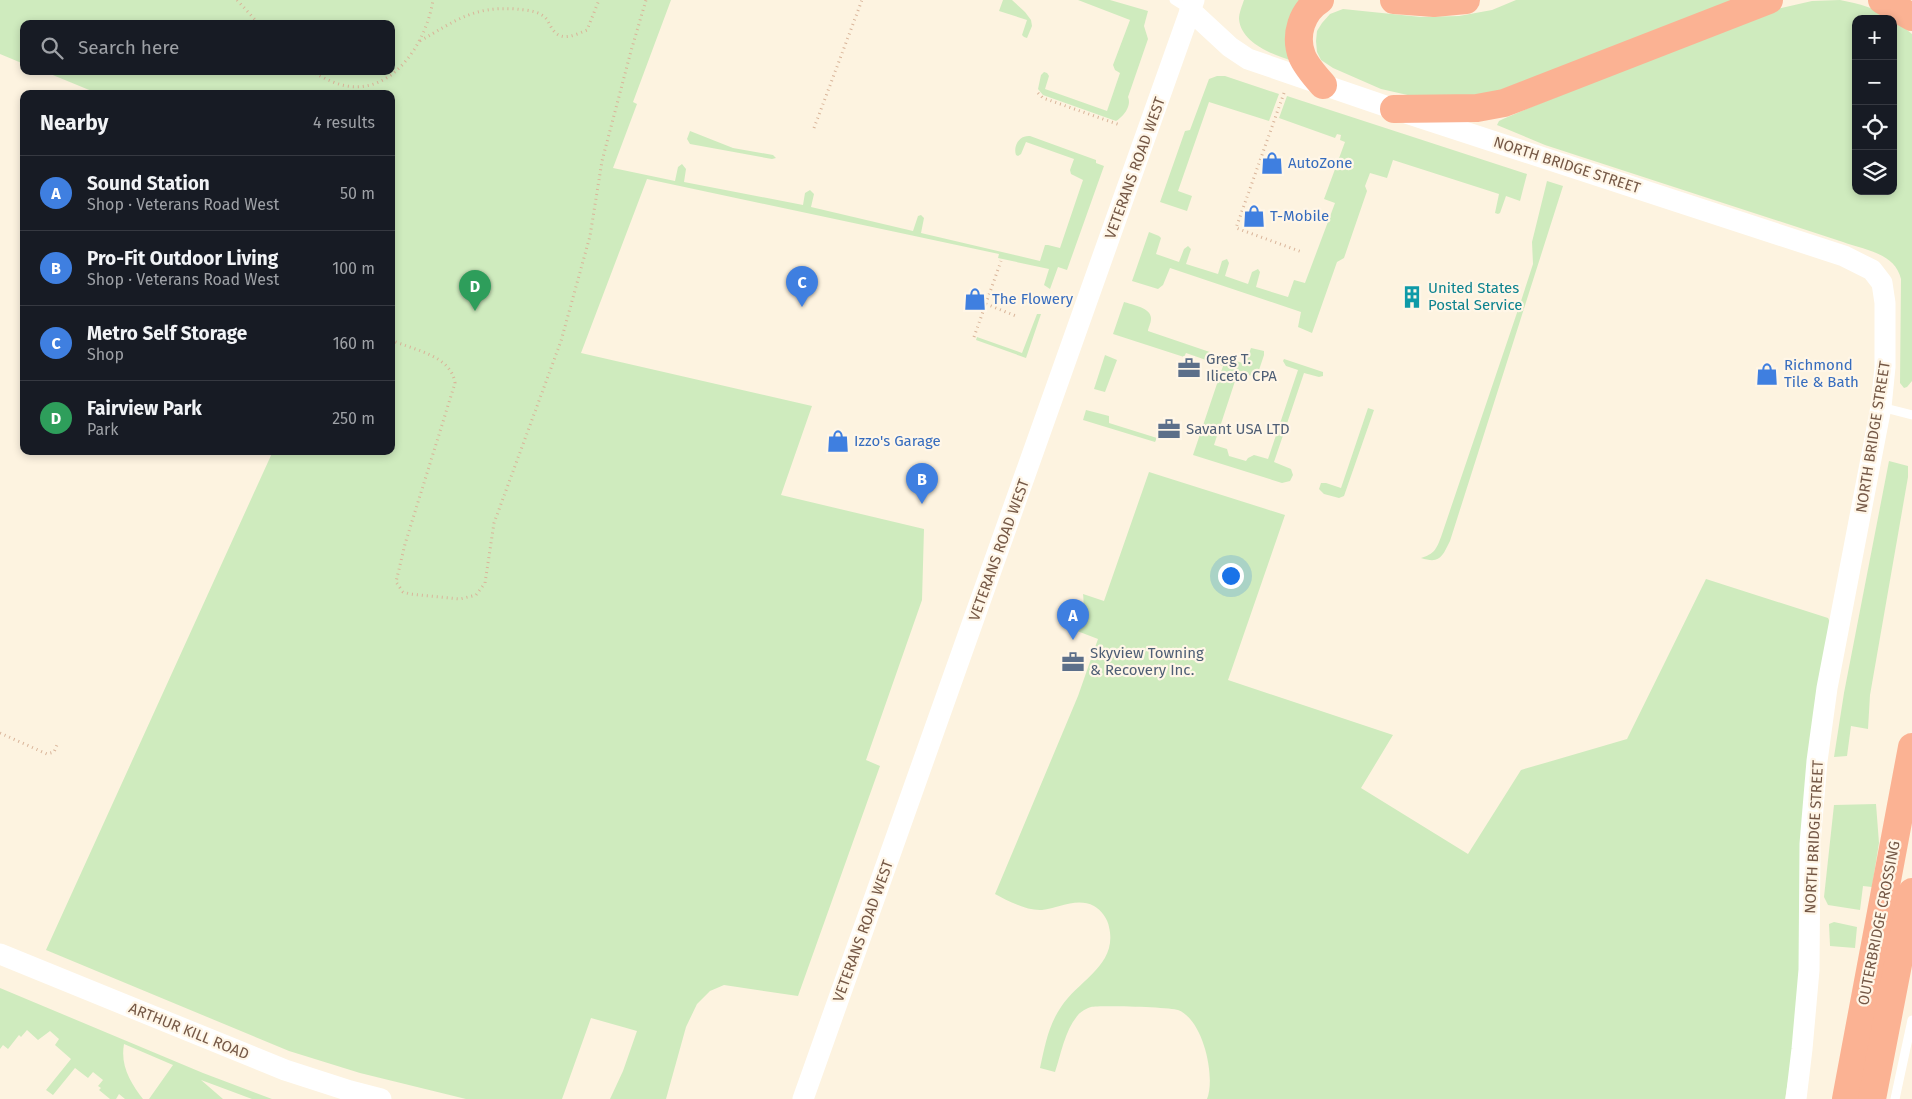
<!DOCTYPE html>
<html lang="en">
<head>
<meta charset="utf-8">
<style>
	body { margin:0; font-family:"Fira Sans",sans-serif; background:#242831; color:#f1f3f6 }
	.controls { position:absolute; right:15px; top:15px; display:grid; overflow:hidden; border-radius:10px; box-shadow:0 2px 8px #0003 }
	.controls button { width:45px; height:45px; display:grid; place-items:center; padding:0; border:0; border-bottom:1px solid #363941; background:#171b24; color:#f1f3f6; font:25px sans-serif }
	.you { position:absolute; left:1230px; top:575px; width:18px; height:18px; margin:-12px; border:4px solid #fff; border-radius:50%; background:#1a73e8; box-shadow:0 0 0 8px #1a73e833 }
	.badge { display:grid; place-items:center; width:32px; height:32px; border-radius:50%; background:#0f766e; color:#fff; font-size:16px; font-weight:700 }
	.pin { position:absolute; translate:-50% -41px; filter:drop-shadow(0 1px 2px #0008) }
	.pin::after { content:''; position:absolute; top:26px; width:18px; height:15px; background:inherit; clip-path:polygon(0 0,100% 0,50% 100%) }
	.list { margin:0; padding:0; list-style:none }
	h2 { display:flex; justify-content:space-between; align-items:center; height:65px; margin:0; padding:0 20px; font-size:21px }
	h2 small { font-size:16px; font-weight:400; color:#9ea1a6 }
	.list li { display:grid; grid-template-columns:32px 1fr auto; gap:15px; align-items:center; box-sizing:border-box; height:75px; padding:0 20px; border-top:1px solid #363941 }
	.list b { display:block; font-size:19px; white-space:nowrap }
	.list p { margin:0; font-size:16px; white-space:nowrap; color:#9ea1a6 }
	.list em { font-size:16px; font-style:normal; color:#9ea1a6 }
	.icon { flex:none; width:28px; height:28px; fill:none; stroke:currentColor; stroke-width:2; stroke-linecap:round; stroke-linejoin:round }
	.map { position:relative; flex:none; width:1912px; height:1099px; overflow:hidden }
	.search { position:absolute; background:#171b24; box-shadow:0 2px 8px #0003; left:20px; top:20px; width:375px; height:55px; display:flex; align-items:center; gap:12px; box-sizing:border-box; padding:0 18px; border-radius:10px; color:#9ea1a6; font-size:19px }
	.panel { position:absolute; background:#171b24; box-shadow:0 2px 8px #0003; left:20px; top:90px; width:375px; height:365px; border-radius:10px }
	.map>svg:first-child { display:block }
</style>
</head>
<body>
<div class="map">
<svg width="1912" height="1099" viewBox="0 0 1912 1099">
	<rect width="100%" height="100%" fill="#fdf3e0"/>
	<!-- green -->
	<g fill="#cfebbe">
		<path d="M 0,0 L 671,0 L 633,102 L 637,104 L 613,168 L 675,181 L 678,167 L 682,164 L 686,169 L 684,182 L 803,205 L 805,193 L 810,190 L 814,194 L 811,207 L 913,231 L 918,216 L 921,215 L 924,218 L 921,233 L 1040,261 L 1045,245 L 1048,245 L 1060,248 L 1083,180 L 1071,174 L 1070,170 L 1074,159 L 1026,142 L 1021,154 L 1018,156 L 1016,155 C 1013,146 1019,135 1030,136 L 1096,160 L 1096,163 L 1104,166 L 1067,270 L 1058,267 L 1050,289 L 1044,285 L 1049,269 L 998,258 L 999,254 L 647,179 L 581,353 L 812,406 L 781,495 L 924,529 L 922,600 L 866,760 L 880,766 L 798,996 L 724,985 L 710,991 L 697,1004 L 686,1027 L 666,1099 L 610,1099 L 623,1071 L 637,1031 L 591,1018 L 562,1099 L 466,1099 L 360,1073 L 289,1051 L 46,950 L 273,451 L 391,451 L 391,94 L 99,94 L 43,71 L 391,71 L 391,24 L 24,24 L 24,64 L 0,54 Z"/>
		<path d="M 1003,0 L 1012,0 L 1025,12 L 1031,20 L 1032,26 L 1027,38 L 1024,37 L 1022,35 L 1027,20 L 999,11 Z"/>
		<path d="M 1078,0 L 1110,0 L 1148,11 L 1144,26 L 1148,39 L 1128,97 C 1132,106 1123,117 1116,121 L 1043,95 L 1038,89 L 1041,75 L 1044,72 L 1047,73 L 1049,76 L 1045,89 L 1107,111 L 1120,73 L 1115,70 L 1113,65 L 1130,20 Z"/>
		<path d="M 1244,0 L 1303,0 L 1293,61 C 1273,55 1241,43 1239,19 C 1239,13 1242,6 1244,0 Z"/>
		<path d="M 1516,0 L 1736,0 L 1493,93 L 1442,99 L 1412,96 L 1381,89 L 1333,68 L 1321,60 L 1317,52 L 1316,41 L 1317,31 L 1322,23 L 1330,14 L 1343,9 L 1421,17 L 1459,16 L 1492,10 Z"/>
		<path d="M 1840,0 C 1859,4 1877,8 1893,19 L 1856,19 L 1856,191 L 1893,191 L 1893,19 L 1912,34 L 1912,381 L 1907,387 L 1904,388 L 1900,383 L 1901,279 C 1895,253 1865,250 1843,242 L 1545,145 L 1497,125 L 1499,121 L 1503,119 L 1531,107 L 1777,9 L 1812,1 Z"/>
		<path d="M 1217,76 L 1225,76 L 1279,94 L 1269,121 L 1209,102 L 1178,191 L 1192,196 L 1187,211 L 1160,202 L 1185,131 L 1190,130 L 1209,79 Z"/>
		<path d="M 1287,96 L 1527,174 L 1520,201 L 1506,196 L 1500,213 L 1498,214 L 1495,213 L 1499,194 L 1393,160 L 1387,178 L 1370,173 L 1365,186 L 1367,191 L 1344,258 L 1337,262 L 1312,333 L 1298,327 L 1301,312 L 1170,268 L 1163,285 L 1158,289 L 1132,281 L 1149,232 L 1159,236 L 1161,238 L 1156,254 L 1179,262 L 1184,249 L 1188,246 L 1191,249 L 1186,264 L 1218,274 L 1222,261 L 1227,259 L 1229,263 L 1225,276 L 1248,284 L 1252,272 L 1258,269 L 1260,272 L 1256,287 L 1288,297 L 1294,280 L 1305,283 L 1335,203 L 1324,199 L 1345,142 L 1340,140 L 1341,135 L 1337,134 L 1335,138 L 1279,118 Z"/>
		<path d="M 690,131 L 733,148 L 773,155 L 776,158 L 772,159 L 690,144 L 687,139 Z"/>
		<path d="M 1547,181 L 1563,186 L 1450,541 C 1442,557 1440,564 1421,558 C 1434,554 1436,550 1441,537 L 1522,298 L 1533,264 L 1532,242 Z"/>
		<path d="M 1124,302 C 1133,305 1152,308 1151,319 C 1151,323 1148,328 1148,331 L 1245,364 L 1251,348 L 1264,351 L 1264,355 L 1257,376 L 1252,376 L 1238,372 L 1214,445 L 1227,449 L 1229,456 L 1246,461 L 1248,458 L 1254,455 L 1268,459 L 1298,370 L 1286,366 L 1283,361 L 1284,359 L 1323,372 L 1323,376 L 1319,377 L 1304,373 L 1274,462 L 1291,469 L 1293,475 L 1290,481 L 1282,483 L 1193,455 L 1223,366 L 1186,353 L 1184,357 L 1113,334 Z"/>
		<path d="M 1037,314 L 1041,314 L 1026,358 L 976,340 L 977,337 L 1022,353 Z"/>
		<path d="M 1105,355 L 1117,360 L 1105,392 L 1094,389 Z"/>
		<path d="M 1368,408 L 1374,410 L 1344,496 L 1339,498 L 1324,494 L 1319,489 L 1321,483 L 1326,483 L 1341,488 Z"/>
		<path d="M 1086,410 L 1109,416 L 1109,423 L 1157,438 L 1155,442 L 1083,420 Z"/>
		<path d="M 1889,461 L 1908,466 L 1908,477 L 1870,695 L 1868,729 L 1851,726 L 1847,756 L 1834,757 L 1844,693 Z"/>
		<path d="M 1149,472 L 1285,515 L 1228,680 L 1393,735 L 1361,788 L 1468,854 L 1521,770 L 1627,739 L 1706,579 L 1828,618 L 1831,624 L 1800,979 L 1792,1058 L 1785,1099 L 1207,1099 C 1216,1077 1203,1019 1178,1010 C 1171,1007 1098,1005 1091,1007 C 1087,1008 1080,1012 1078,1015 C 1065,1030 1061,1054 1055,1072 L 1040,1068 C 1045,1046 1048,1026 1061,1007 C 1079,980 1118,965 1109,927 C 1108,919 1101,910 1094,906 C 1077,897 1059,908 1042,910 C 1027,911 1008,901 995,894 L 1078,696 L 1098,639 L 1072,629 C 1081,617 1085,609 1083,594 L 1104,601 Z"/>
		<path d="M 1876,804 L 1879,843 L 1872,887 L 1863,886 L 1860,910 L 1828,905 L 1824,897 L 1834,805 Z"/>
		<path d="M 1834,922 L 1857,927 L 1855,948 L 1830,946 L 1829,924 Z"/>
		<path d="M 0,988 L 203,1073 L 272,1099 L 252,1099 L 201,1080 L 223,1099 L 149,1099 L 173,1065 L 124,1044 C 120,1066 131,1083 143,1099 L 125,1099 L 119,1094 L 116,1099 L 110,1099 L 99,1090 L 101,1088 L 98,1086 L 103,1080 L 93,1072 L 88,1078 L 75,1068 L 53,1095 L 46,1090 L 71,1059 L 55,1045 L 59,1039 L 50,1031 L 38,1040 L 27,1030 L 21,1037 L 19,1035 L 8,1049 L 3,1045 L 0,1049 Z"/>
	</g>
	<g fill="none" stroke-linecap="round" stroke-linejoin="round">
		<!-- path -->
		<g stroke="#d9b499" stroke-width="3" stroke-dasharray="1 4" stroke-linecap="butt">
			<path d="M 237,0 L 259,24"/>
			<path d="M 420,41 C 455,21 473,6 516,9 C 524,10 534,10 542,15 C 548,18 549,25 553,30 C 562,42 575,35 587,30 L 599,0"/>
			<path d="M 311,71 C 322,77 334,84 347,86 C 395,94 427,40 433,0"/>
			<path d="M 1038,93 L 1043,98 L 1120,125"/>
			<path d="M 1284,93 L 1236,228 L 1302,252"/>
			<path d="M 814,128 L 862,0"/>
			<path d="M 986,304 L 1016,316"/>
			<path d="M 974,337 L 1001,261"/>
			<path d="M 391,340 C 413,350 451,355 455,383 L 405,544 L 396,582 L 403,592 L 410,594 L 460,599 L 476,595 L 485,583 L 494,523 L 561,341 L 590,236 L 602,161 L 631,51 L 646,0"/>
			<path d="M 0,733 L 47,754 L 54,752 L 57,745"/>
		</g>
		<!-- service -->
		<g stroke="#fff" stroke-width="9">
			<path d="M 1174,0 L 1190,10"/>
			<path d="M 1881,407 L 1912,415"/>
			<path d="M 1895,1099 L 1912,1020"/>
		</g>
		<!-- tertiary -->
		<g stroke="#fff" stroke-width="21">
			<path d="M 1190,10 L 1230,47 L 1248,59 L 1394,109 L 1844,256 L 1872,270 L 1882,283 L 1885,303 L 1885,367 L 1881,407 L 1827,688 L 1817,761 L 1810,844 L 1809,970 L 1802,1049 L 1796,1099"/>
			<path d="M 0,954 L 285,1070 L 350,1091 L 381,1099"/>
			<path d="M 803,1099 L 1194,0"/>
		</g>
		<!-- motorway -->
		<g stroke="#fbb293" stroke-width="28">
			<path d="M 1320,0 C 1302,11 1294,35 1302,56 C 1306,66 1315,76 1323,85"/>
			<path d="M 1394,0 L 1434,3 L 1466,0"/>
			<path d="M 1882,0 L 1912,17"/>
			<path d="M 1394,109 L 1477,108 L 1504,103 L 1769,0"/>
			<path d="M 1846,1099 L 1912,747"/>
			<path d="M 1872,1099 L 1912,892"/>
		</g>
	</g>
	<!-- icons -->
	<defs>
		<symbol id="shop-bare" viewBox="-9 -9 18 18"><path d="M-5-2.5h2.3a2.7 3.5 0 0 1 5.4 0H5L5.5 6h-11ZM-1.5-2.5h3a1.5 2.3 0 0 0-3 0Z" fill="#3f7fe0" stroke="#fff6e7" stroke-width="2.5" paint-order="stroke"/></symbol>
		<symbol id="building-bare" viewBox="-9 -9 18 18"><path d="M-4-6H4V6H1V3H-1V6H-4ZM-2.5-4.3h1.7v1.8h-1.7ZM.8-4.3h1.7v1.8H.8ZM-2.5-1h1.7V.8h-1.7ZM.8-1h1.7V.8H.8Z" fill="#0f9aa8" stroke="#fff6e7" stroke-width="2.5" paint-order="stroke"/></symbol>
		<symbol id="office-bare" viewBox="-9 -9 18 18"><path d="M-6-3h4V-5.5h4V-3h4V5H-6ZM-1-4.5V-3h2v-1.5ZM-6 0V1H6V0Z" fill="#5c6f8a" stroke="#fff6e7" stroke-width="2.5" paint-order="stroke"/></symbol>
	</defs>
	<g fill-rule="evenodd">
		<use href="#shop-bare" x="1256" y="147" width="32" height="32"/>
		<use href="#shop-bare" x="1238" y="200" width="32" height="32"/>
		<use href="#building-bare" x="1396" y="281" width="32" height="32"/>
		<use href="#shop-bare" x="959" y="283" width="32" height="32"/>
		<use href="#office-bare" x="1173" y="352" width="32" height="32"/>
		<use href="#shop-bare" x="1751" y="358" width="32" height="32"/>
		<use href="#office-bare" x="1153" y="413" width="32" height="32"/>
		<use href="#shop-bare" x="822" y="425" width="32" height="32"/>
		<use href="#office-bare" x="1057" y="646" width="32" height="32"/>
	</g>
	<g text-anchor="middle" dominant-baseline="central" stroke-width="4.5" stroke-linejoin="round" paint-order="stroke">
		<!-- shop labels -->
		<g font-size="15" fill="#366cbe" stroke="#fff6e7" text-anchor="start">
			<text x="1288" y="163">AutoZone</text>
			<text x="1270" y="216">T-Mobile</text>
			<text x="992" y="299">The Flowery</text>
			<text x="1784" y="365">Richmond<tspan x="1784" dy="17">Tile &amp; Bath</tspan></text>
			<text x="854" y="441">Izzo's Garage</text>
		</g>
		<!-- street labels -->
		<g font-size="15" fill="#755846" stroke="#fff6e7">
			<text transform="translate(1567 165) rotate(18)">NORTH BRIDGE STREET</text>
			<text transform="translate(1135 168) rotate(-70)">VETERANS ROAD WEST</text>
			<text transform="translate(1873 437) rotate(-81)">NORTH BRIDGE STREET</text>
			<text transform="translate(999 550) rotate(-70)">VETERANS ROAD WEST</text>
			<text transform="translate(1814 837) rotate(-87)">NORTH BRIDGE STREET</text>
			<text transform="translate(1879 923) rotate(-79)">OUTERBRIDGE CROSSING</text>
			<text transform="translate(863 931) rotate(-70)">VETERANS ROAD WEST</text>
			<text transform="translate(189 1031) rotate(22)">ARTHUR KILL ROAD</text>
		</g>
		<!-- culture labels -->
		<g font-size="15" fill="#0d838f" stroke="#fff6e7" text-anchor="start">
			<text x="1428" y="288">United States<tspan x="1428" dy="17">Postal Service</tspan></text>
		</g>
		<!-- service labels -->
		<g font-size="15" fill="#4e5e75" stroke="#fff6e7" text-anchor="start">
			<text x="1206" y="359">Greg T.<tspan x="1206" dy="17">Iliceto CPA</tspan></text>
			<text x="1186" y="429">Savant USA LTD</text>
			<text x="1090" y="653">Skyview Towning<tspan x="1090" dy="17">&amp; Recovery Inc.</tspan></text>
		</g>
	</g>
</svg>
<div class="controls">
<button>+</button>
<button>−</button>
<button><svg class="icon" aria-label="locate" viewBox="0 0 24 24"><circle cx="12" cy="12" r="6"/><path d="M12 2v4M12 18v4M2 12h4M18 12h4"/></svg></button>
<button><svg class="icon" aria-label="layers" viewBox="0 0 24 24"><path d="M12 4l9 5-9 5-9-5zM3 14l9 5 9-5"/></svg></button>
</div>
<div class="you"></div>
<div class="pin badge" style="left:1073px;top:640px;background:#3f7fe0">A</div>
<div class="pin badge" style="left:922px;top:504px;background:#3f7fe0">B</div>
<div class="pin badge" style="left:802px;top:307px;background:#3f7fe0">C</div>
<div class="pin badge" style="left:475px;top:311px;background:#2e9e5b">D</div>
<div class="search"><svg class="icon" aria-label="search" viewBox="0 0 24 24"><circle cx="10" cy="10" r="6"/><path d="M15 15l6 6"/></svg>Search here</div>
<section class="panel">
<h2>Nearby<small>4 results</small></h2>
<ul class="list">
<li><span class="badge" style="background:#3f7fe0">A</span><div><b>Sound Station</b><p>Shop · Veterans Road West</p></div><em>50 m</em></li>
<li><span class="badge" style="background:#3f7fe0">B</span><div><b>Pro-Fit Outdoor Living</b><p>Shop · Veterans Road West</p></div><em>100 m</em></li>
<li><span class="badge" style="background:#3f7fe0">C</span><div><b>Metro Self Storage</b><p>Shop</p></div><em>160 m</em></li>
<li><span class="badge" style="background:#2e9e5b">D</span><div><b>Fairview Park</b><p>Park</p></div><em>250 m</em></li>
</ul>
</section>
</div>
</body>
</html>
